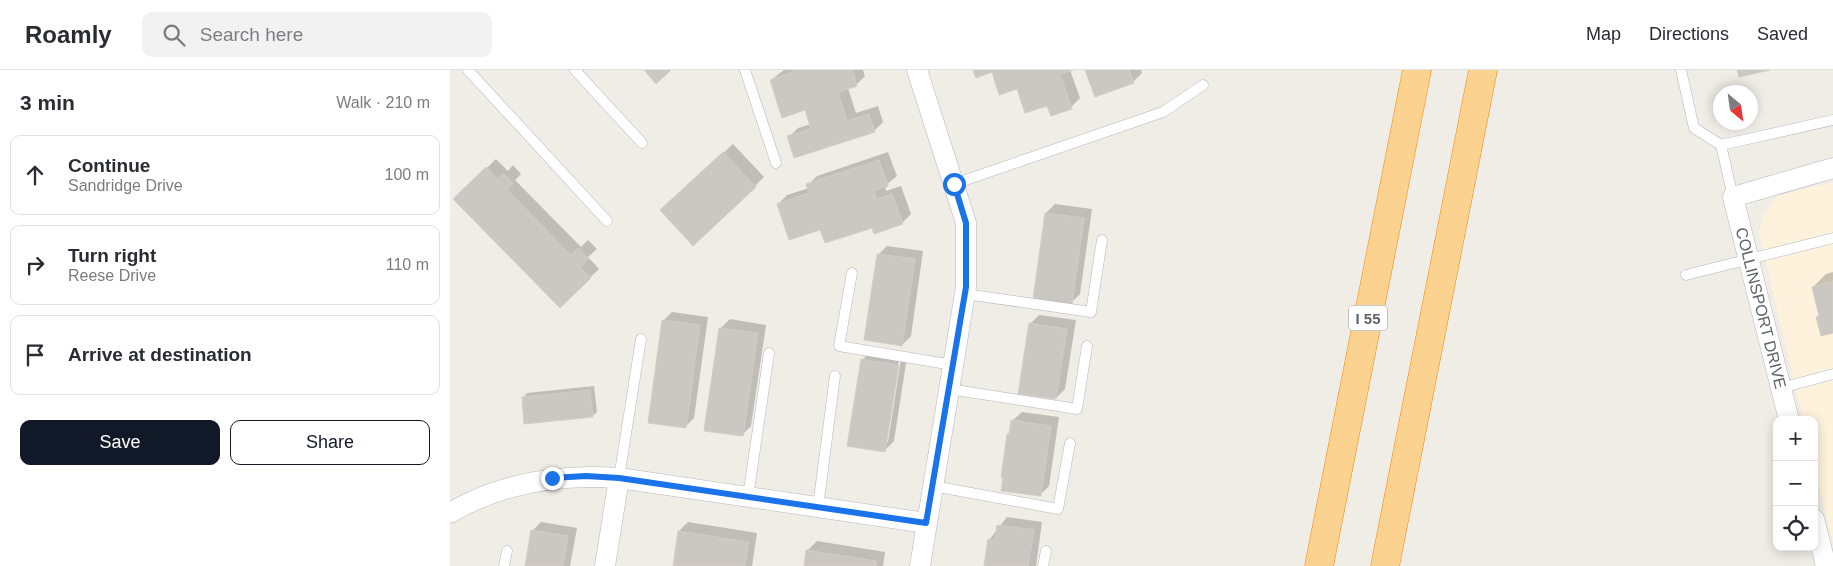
<!DOCTYPE html>
<html lang="en">
<head>
<meta charset="utf-8">
<style>
	body { margin:0; font-family:Helvetica,sans-serif; background:#f2f2f3; color:#2b2b33 }
	.controls { position:absolute; right:15px; bottom:15px; display:grid; overflow:hidden; border-radius:10px; box-shadow:0 2px 12px #0003 }
	.controls button { width:45px; height:45px; display:grid; place-items:center; padding:0; border:0; border-bottom:1px solid #e1e1e2; background:#fff; color:#2b2b33; font:25px sans-serif }
	.compass { position:absolute; left:1263px; top:15px; width:45px; height:45px; border-radius:50%; background:#fff; box-shadow:0 2px 12px #0003; rotate:151deg }
	.stop { position:absolute; width:15px; height:15px; margin:-11px; border:4px solid #1a73e8; border-radius:50%; background:#fff }
	.stop.end { background:#1a73e8; border-color:#fff; box-shadow:0 1px 5px #0008 }
	.list { margin:0; padding:0; list-style:none }
	h2 { display:flex; justify-content:space-between; align-items:center; height:65px; margin:0; padding:0 20px; font-size:21px }
	h2 small { font-size:16px; font-weight:400; color:#7c7c81 }
	.list li { display:grid; grid-template-columns:32px 1fr auto; gap:15px; align-items:center; box-sizing:border-box; height:80px; margin:0 10px 10px; padding:0 10px; border:1px solid #e1e1e2; border-radius:10px }
	.list b { display:block; font-size:19px; white-space:nowrap }
	.list p { margin:0; font-size:16px; white-space:nowrap; color:#7c7c81 }
	.list em { font-size:16px; font-style:normal; color:#7c7c81 }
	.actions { display:flex; gap:10px; padding:15px 20px }
	.actions a { flex:1; padding:11px 0; border:1px solid #111827; border-radius:10px; text-align:center; font-size:18px; color:#111827 }
	.actions .main { background:#111827; color:#fff }
	.icon { flex:none; width:28px; height:28px; fill:none; stroke:currentColor; stroke-width:2; stroke-linecap:round; stroke-linejoin:round }
	.map { position:relative; flex:none; width:1383px; height:496px; overflow:hidden }
	header { display:flex; align-items:center; gap:30px; box-sizing:border-box; height:70px; padding:0 25px; background:#fff; border-bottom:1px solid #e1e1e2 }
	header strong { font-size:24px }
	nav { display:flex; gap:28px; margin-inline-start:auto; font-size:18px }
	.search { width:350px; height:45px; background:#f2f2f3; display:flex; align-items:center; gap:12px; box-sizing:border-box; padding:0 18px; border-radius:10px; color:#7c7c81; font-size:19px }
	main { display:flex }
	aside { flex:1; background:#fff }
	.map>svg:first-child { display:block }
</style>
</head>
<body>
<header>
<strong>Roamly</strong>
<div class="search"><svg class="icon" aria-label="search" viewBox="0 0 24 24"><circle cx="10" cy="10" r="6"/><path d="M15 15l6 6"/></svg>Search here</div>
<nav><a>Map</a><a>Directions</a><a>Saved</a></nav>
</header>
<main>
<aside>
<h2>3 min<small>Walk · 210 m</small></h2>
<ul class="list">
<li><svg class="icon" aria-label="ahead" viewBox="0 0 24 24"><path d="M12 20V5M6 11l6-6 6 6"/></svg><div><b>Continue</b><p>Sandridge Drive</p></div><em>100 m</em></li>
<li><svg class="icon" aria-label="right" viewBox="0 0 24 24"><path d="M7 20v-9h11M14 6l5 5-5 5"/></svg><div><b>Turn right</b><p>Reese Drive</p></div><em>110 m</em></li>
<li><svg class="icon" aria-label="arrive" viewBox="0 0 24 24"><path d="M6 21V4h12l-3 4 3 4H6"/></svg><div><b>Arrive at destination</b></div></li>
</ul>
<div class="actions"><a class="main">Save</a><a>Share</a></div>
</aside>
<div class="map">
<svg width="1383" height="496" viewBox="0 0 1383 496">
	<rect width="100%" height="100%" fill="#f0ece6"/>
	<!-- commercial -->
	<path fill="#fef2dd" d="M 1383,112 L 1383,474 L 1364,395 L 1364,350 L 1353,350 L 1309,163 L 1314,143 L 1327,126 Z"/>
	<!-- shadow -->
	<g fill="#0003" fill-rule="evenodd">
		<path d="M 334,0 L 413,0 L 415,6 L 406,15 L 398,18 L 406,43 L 428,36 L 433,52 L 424,61 L 339,67 L 348,58 L 361,54 L 356,39 L 321,10 Z"/>
		<path d="M 524,0 L 620,0 L 630,28 L 621,37 L 598,34 L 542,1 Z"/>
		<path d="M 637,0 L 691,0 L 692,3 L 683,12 Z"/>
		<path d="M 283,74 L 314,107 L 305,116 L 221,131 Z"/>
		<path d="M 438,82 L 447,106 L 435,116 L 436,121 L 451,116 L 461,144 L 452,153 L 371,158 L 328,134 L 337,125 L 359,118 L 358,115 L 367,106 Z"/>
		<path d="M 46,89 L 58,101 L 63,95 L 71,104 L 65,110 L 131,177 L 138,170 L 147,179 L 138,187 L 149,199 L 110,236 L 5,129 Z"/>
		<path d="M 605,134 L 642,139 L 630,224 L 621,233 L 596,143 Z"/>
		<path d="M 437,176 L 473,181 L 461,266 L 452,275 L 428,185 Z"/>
		<path d="M 1383,202 L 1383,262 L 1367,248 L 1370,244 L 1363,217 L 1376,204 Z"/>
		<path d="M 222,242 L 258,247 L 244,348 L 235,357 L 213,251 Z"/>
		<path d="M 589,245 L 626,250 L 615,319 L 606,328 L 580,254 Z"/>
		<path d="M 280,249 L 316,255 L 301,356 L 292,365 L 271,258 Z"/>
		<path d="M 421,281 L 457,287 L 444,371 L 435,380 L 412,290 ZM 449,289 L 451,289 L 438,372 L 436,372 Z"/>
		<path d="M 144,316 L 147,342 L 142,346 L 73,328 L 77,323 Z"/>
		<path d="M 572,342 L 609,347 L 599,416 L 590,425 L 558,364 L 561,361 L 562,351 Z"/>
		<path d="M 557,447 L 592,452 L 586,496 L 536,496 L 539,470 Z"/>
		<path d="M 91,452 L 127,458 L 120,496 L 76,496 L 82,461 Z"/>
		<path d="M 238,452 L 307,463 L 302,496 L 224,496 L 229,461 Z"/>
		<path d="M 367,471 L 435,482 L 433,496 L 355,496 L 358,480 Z"/>
	</g>
	<!-- building -->
	<g fill="#cbc7c2" stroke="#d5cdc4">
		<path d="M 194,0 L 221,0 L 206,14 Z"/>
		<path d="M 342,0 L 402,0 L 407,16 L 388,22 L 397,51 L 419,44 L 425,62 L 344,88 L 337,66 L 361,59 L 355,40 L 332,48 L 320,10 L 343,2 Z"/>
		<path d="M 523,0 L 623,0 L 610,4 L 622,39 L 601,46 L 597,36 L 575,43 L 567,19 L 549,25 L 542,2 L 526,8 Z"/>
		<path d="M 635,0 L 679,0 L 684,13 L 645,27 Z"/>
		<path d="M 1287,0 L 1320,0 L 1289,7 Z"/>
		<path d="M 273,82 L 306,117 L 243,176 L 210,140 Z"/>
		<path d="M 429,90 L 438,116 L 424,121 L 427,129 L 442,124 L 453,154 L 424,164 L 422,158 L 375,173 L 370,160 L 339,170 L 327,134 L 359,123 L 356,114 Z"/>
		<path d="M 36,97 L 48,109 L 53,103 L 63,113 L 57,120 L 121,185 L 128,178 L 139,189 L 130,197 L 141,208 L 110,238 L 3,129 Z"/>
		<path d="M 595,143 L 634,148 L 622,234 L 583,229 Z"/>
		<path d="M 427,184 L 465,189 L 452,276 L 414,270 Z"/>
		<path d="M 1383,211 L 1383,263 L 1371,266 L 1366,247 L 1369,246 L 1362,217 Z"/>
		<path d="M 212,250 L 250,255 L 236,358 L 198,353 Z"/>
		<path d="M 579,253 L 617,259 L 606,329 L 568,324 Z"/>
		<path d="M 269,258 L 308,263 L 293,366 L 254,361 Z"/>
		<path d="M 411,289 L 449,295 L 435,382 L 397,376 Z"/>
		<path d="M 140,320 L 143,347 L 74,354 L 72,327 Z"/>
		<path d="M 561,350 L 601,356 L 591,426 L 551,421 L 553,408 L 551,408 L 557,364 L 559,364 Z"/>
		<path d="M 547,455 L 584,460 L 578,496 L 534,496 L 538,469 L 545,470 Z"/>
		<path d="M 81,460 L 118,466 L 113,496 L 75,496 Z"/>
		<path d="M 228,461 L 299,472 L 295,496 L 223,496 Z"/>
		<path d="M 356,480 L 426,491 L 426,496 L 354,496 Z"/>
	</g>
	<g fill="none" stroke-linecap="round" stroke-linejoin="round">
		<defs>
			<g id="lane">
				<path d="M 18,0 L 157,151"/>
				<path d="M 125,0 L 192,73"/>
				<path d="M 295,0 L 326,93"/>
				<path d="M 1231,0 L 1244,58 L 1271,75"/>
				<path d="M 504,114 L 713,42 L 753,15"/>
				<path d="M 1283,127 L 1271,75 L 1383,50"/>
				<path d="M 402,203 L 389,276 L 503,295"/>
				<path d="M 1236,205 L 1383,168"/>
				<path d="M 515,224 L 641,242 L 652,170"/>
				<path d="M 1331,318 L 1383,304"/>
				<path d="M 499,319 L 627,339 L 637,276"/>
				<path d="M 169,408 L 191,269"/>
				<path d="M 483,416 L 608,439 L 620,373"/>
				<path d="M 298,427 L 319,283"/>
				<path d="M 368,437 L 385,306"/>
				<path d="M 54,496 L 57,481"/>
				<path d="M 593,496 L 596,481"/>
			</g>
			<g id="street">
				<path d="M 467,0 L 516,153 L 516,217 L 470,496"/>
				<path d="M 1339,350 L 1283,127 L 1383,98"/>
				<path d="M 0,443 C 52,412 109,404 169,408 L 476,453"/>
				<path d="M 1364,449 L 1376,496"/>
				<path d="M 155,496 L 169,408"/>
			</g>
			<g id="highway">
				<path d="M 869,496 L 967,0"/>
				<path d="M 935,496 L 1033,0"/>
			</g>
		</defs>
		<!-- lane casing -->
		<use href="#lane" stroke="#b3b7bb" stroke-width="11"/>
		<!-- street casing -->
		<use href="#street" stroke="#b3b7bb" stroke-width="21"/>
		<!-- highway casing -->
		<use href="#highway" stroke="#f48702" stroke-width="29"/>
		<!-- lane -->
		<use href="#lane" stroke="#fff" stroke-width="10"/>
		<!-- street -->
		<use href="#street" stroke="#fff" stroke-width="20"/>
		<!-- highway -->
		<use href="#highway" stroke="#fcd291" stroke-width="28"/>
	</g>
	<g fill="none" stroke-linecap="round" stroke-linejoin="round">
		<!-- route -->
		<path stroke="#1a73e8" stroke-width="6" d="M 102,408 L 136,406 L 169,408 L 476,453 L 516,217 L 516,153 L 504,114"/>
	</g>
	<g text-anchor="middle" dominant-baseline="central" stroke-width="4" stroke-linejoin="round" paint-order="stroke">
		<!-- shield labels -->
		<rect fill="#fff" stroke="#8e9294" stroke-width="1" x="899" y="235.5" width="38" height="25" rx="4"/>
		<g font-size="15" font-weight="bold" fill="#5e6366">
			<text x="918" y="248">I 55</text>
		</g>
		<!-- street labels -->
		<g font-size="16" fill="#5e6366" stroke="#fff">
			<text transform="translate(1311 238) rotate(76)">COLLINSPORT DRIVE</text>
		</g>
	</g>
</svg>
<div class="controls">
<button>+</button>
<button>−</button>
<button><svg class="icon" aria-label="locate" viewBox="0 0 24 24"><circle cx="12" cy="12" r="6"/><path d="M12 2v4M12 18v4M2 12h4M18 12h4"/></svg></button>
</div>
<svg class="compass" viewBox="-18 -18 36 36"><path d="M0-13l5 13h-10z" fill="#e53935"/><path d="M0 13l5-13h-10z" fill="#7c7c81"/></svg>
<div class="stop" style="left:504px;top:114px"></div>
<div class="stop end" style="left:102px;top:408px"></div>
</div>
</main>
</body>
</html>
